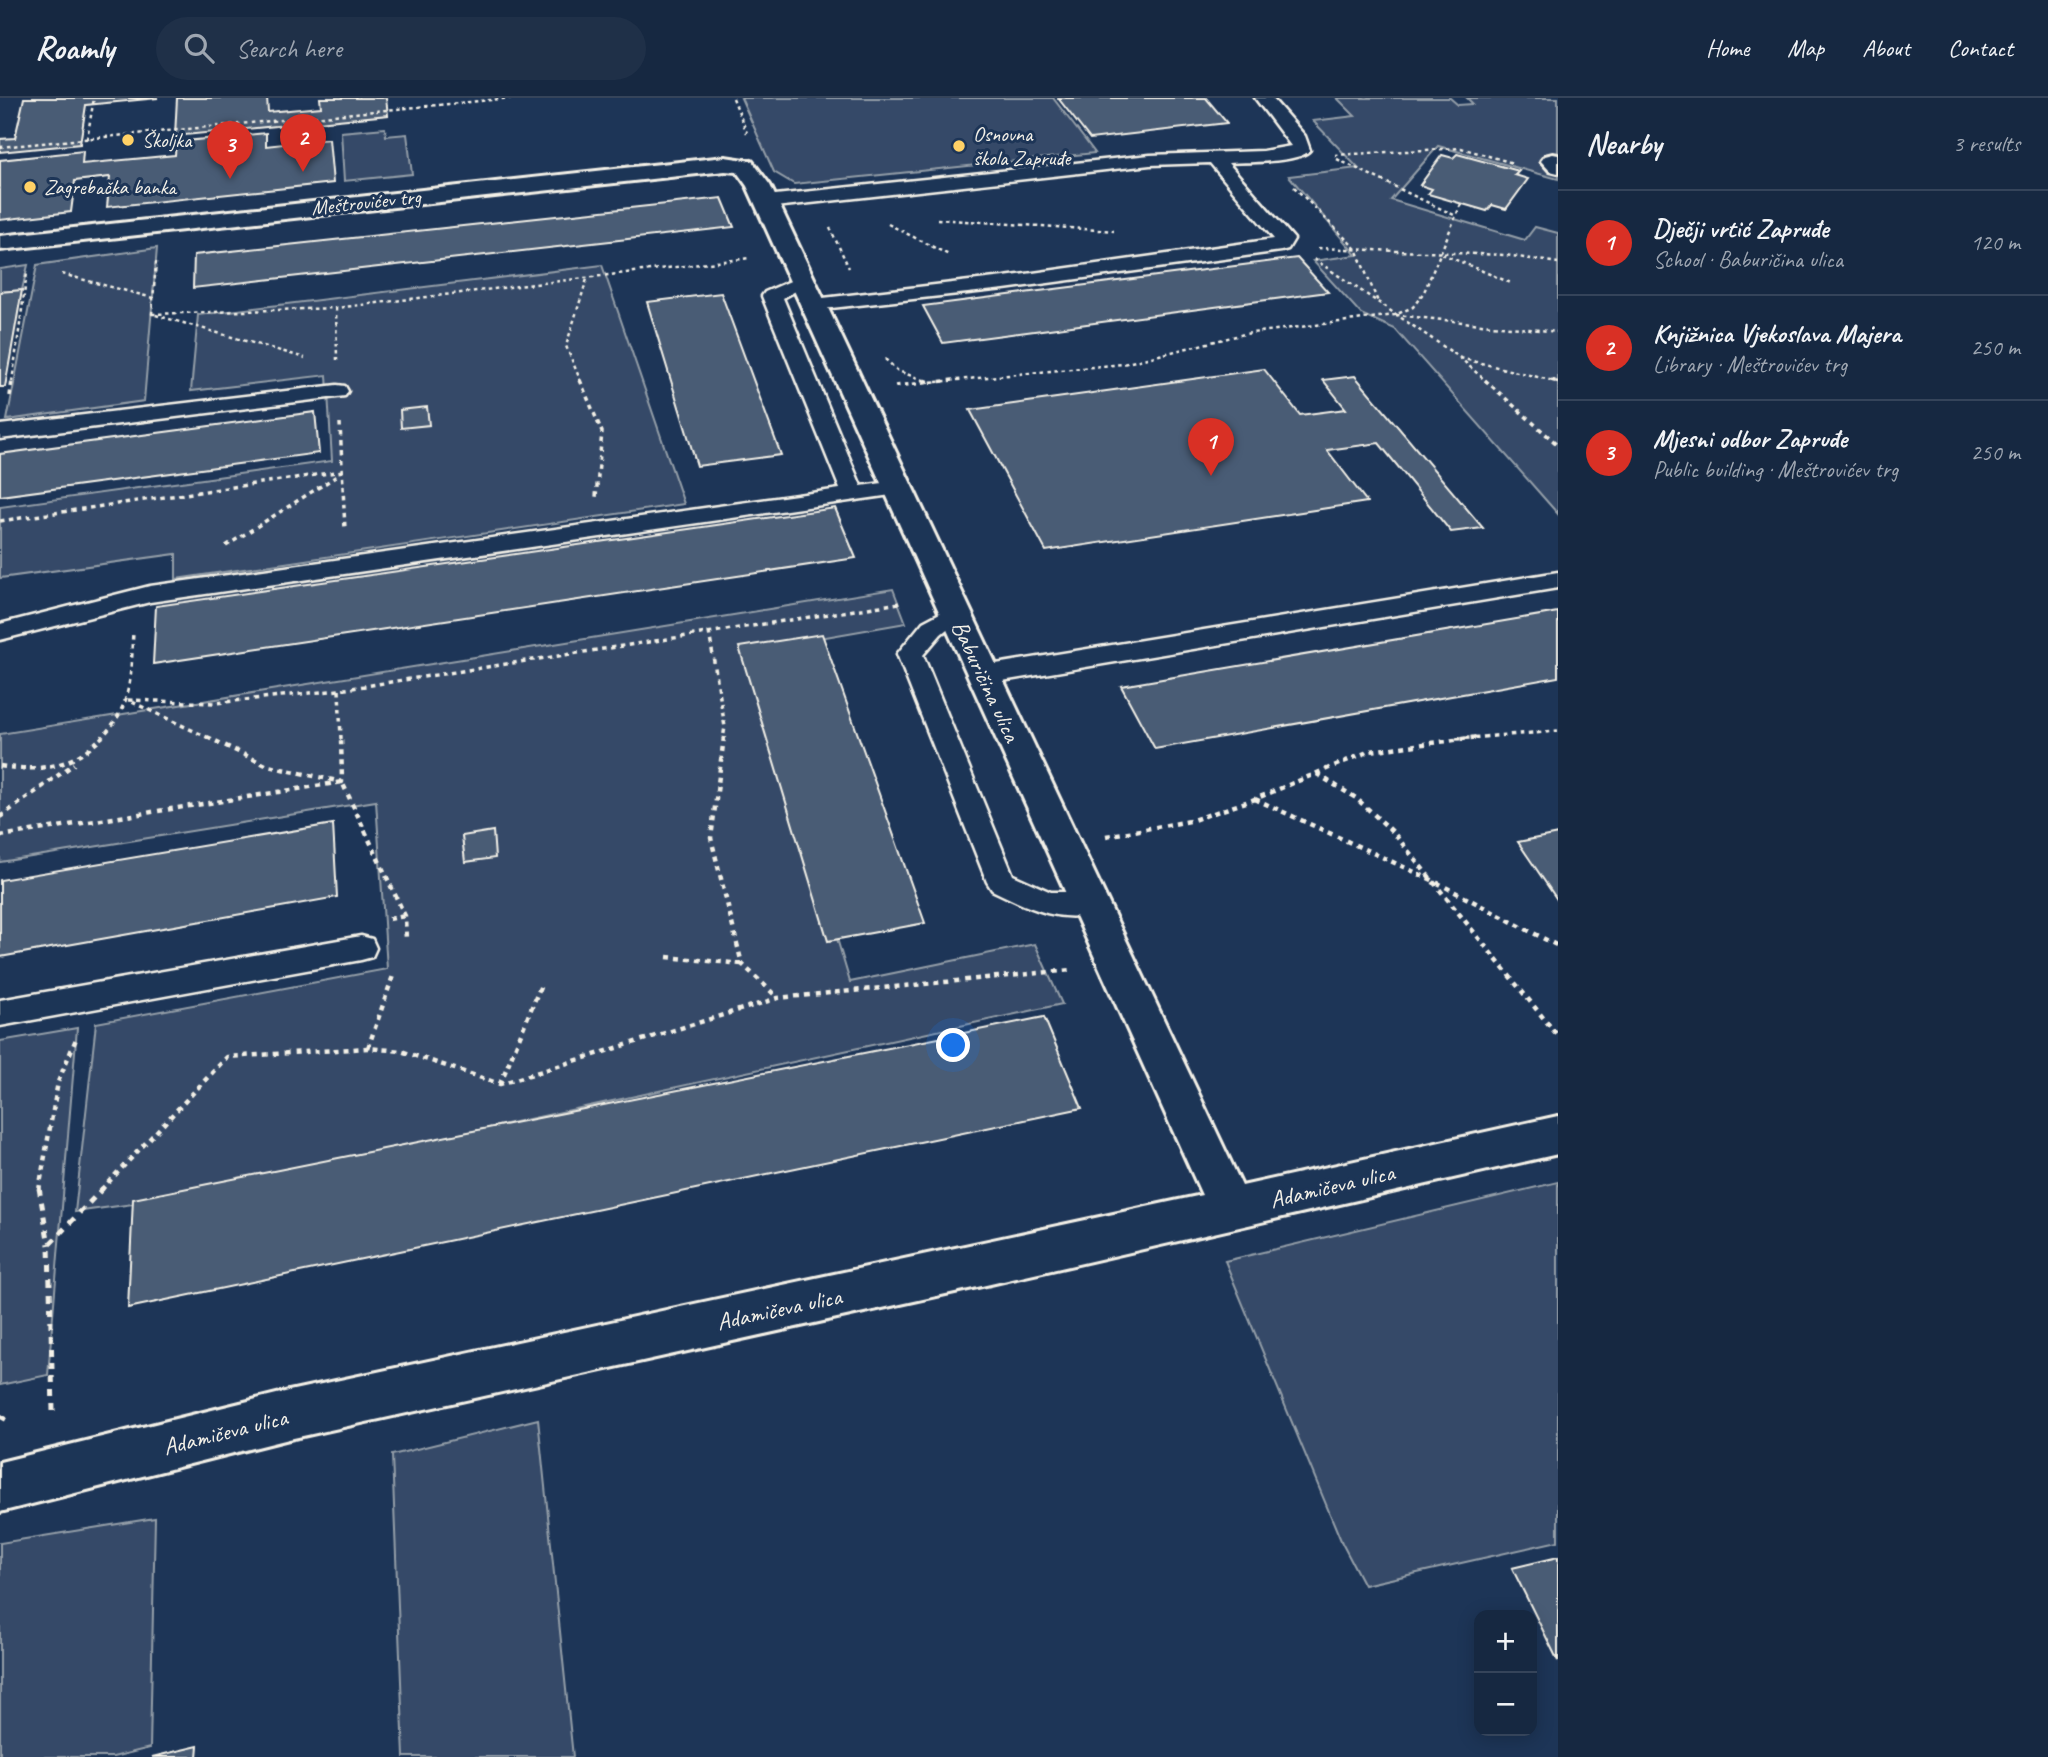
<!DOCTYPE html>
<html lang="en">
<head>
<meta charset="utf-8">
<style>
	body { margin:0; font-family:Caveat,sans-serif; background:#1f3048; color:#f1f3f6 }
	.controls { position:absolute; right:21px; bottom:21px; display:grid; overflow:hidden; border-radius:14px; box-shadow:0 4px 18px #0003 }
	.controls button { width:63px; height:63px; display:grid; place-items:center; padding:0; border:0; border-bottom:2px solid #35445a; background:#162841; color:#f1f3f6; font:35px sans-serif }
	.you { position:absolute; left:954px; top:948px; width:24px; height:24px; margin:-18px; border:5px solid #fff; border-radius:50%; background:#1a73e8; box-shadow:0 0 0 10px #1a73e833 }
	.badge { display:grid; place-items:center; width:46px; height:46px; border-radius:50%; background:#d93025; color:#fff; font-size:23px; font-weight:700 }
	.pin { position:absolute; translate:-50% -58px; filter:drop-shadow(0 2px 4px #0008) }
	.pin::after { content:''; position:absolute; top:37px; width:24px; height:21px; background:inherit; clip-path:polygon(0 0,100% 0,50% 100%) }
	.list { margin:0; padding:0; list-style:none }
	h2 { display:flex; justify-content:space-between; align-items:center; height:91px; margin:0; padding:0 28px; font-size:30px }
	h2 small { font-size:23px; font-weight:400; color:#9ea6b1 }
	.list li { display:grid; grid-template-columns:46px 1fr auto; gap:21px; align-items:center; box-sizing:border-box; height:105px; padding:0 28px; border-top:2px solid #35445a }
	.list b { display:block; font-size:26px; white-space:nowrap }
	.list p { margin:0; font-size:23px; white-space:nowrap; color:#9ea6b1 }
	.list em { font-size:23px; font-style:normal; color:#9ea6b1 }
	.icon { flex:none; width:38px; height:38px; fill:none; stroke:currentColor; stroke-width:2; stroke-linecap:round; stroke-linejoin:round }
	.map { position:relative; flex:none; width:1558px; height:1659px; overflow:hidden }
	header { display:flex; align-items:center; gap:42px; box-sizing:border-box; height:98px; padding:0 35px; background:#162841; border-bottom:2px solid #35445a }
	header strong { font-size:33px }
	nav { display:flex; gap:38px; margin-inline-start:auto; font-size:24px }
	.search { width:490px; height:63px; background:#1f3048; display:flex; align-items:center; gap:18px; box-sizing:border-box; padding:0 24px; border-radius:38px; color:#9ea6b1; font-size:26px }
	main { display:flex }
	aside { flex:1; background:#162841 }
	.map>svg:first-child { display:block }
</style>
</head>
<body>
<header>
<strong>Roamly</strong>
<div class="search"><svg class="icon" aria-label="search" viewBox="0 0 24 24"><circle cx="10" cy="10" r="6"/><path d="M15 15l6 6"/></svg>Search here</div>
<nav><a>Home</a><a>Map</a><a>About</a><a>Contact</a></nav>
</header>
<main>
<div class="map">
<svg width="1558" height="1659" viewBox="0 0 1558 1659">
	<rect width="100%" height="100%" fill="#1d3557"/>
	<filter id="ink" filterUnits="userSpaceOnUse"><feTurbulence type="fractalNoise" baseFrequency=".0143" numOctaves="2"/><feDisplacementMap in="SourceGraphic" scale="14" xChannelSelector="R" yChannelSelector="G"/><feConvolveMatrix kernelMatrix="1 2 1 2 8 2 1 2 1" color-interpolation-filters="sRGB"/></filter>
	<g filter="url(#ink)">
		<!-- green -->
		<g fill="#354a67" stroke="#949ea8" stroke-width="2">
			<path d="M 741,0 L 1053,0 L 1095,55 L 794,86 L 774,74 Z"/>
			<path d="M 1337,0 L 1450,0 L 1458,7 L 1473,6 L 1467,0 L 1558,0 L 1558,81 L 1438,48 L 1391,102 L 1525,142 L 1535,129 L 1558,135 L 1558,416 L 1395,231 L 1361,216 L 1313,163 L 1356,157 L 1289,78 L 1358,70 L 1313,23 L 1355,18 Z"/>
			<path d="M 385,30 L 386,38 L 407,36 L 412,76 L 344,83 L 341,34 Z"/>
			<path d="M 157,150 L 144,303 L 7,322 L 37,167 Z"/>
			<path d="M 28,167 L 22,192 L 0,194 L 0,171 Z"/>
			<path d="M 602,167 L 684,406 L 176,481 L 176,456 L 0,480 L 0,409 L 332,363 L 327,277 L 191,293 L 198,217 Z"/>
			<path d="M 893,491 L 906,525 L 751,552 L 850,884 L 1035,846 L 1062,906 L 140,1105 L 75,1114 L 96,925 L 387,871 L 376,703 L 0,764 L 0,636 Z"/>
			<path d="M 77,930 L 48,1277 L 0,1287 L 0,943 Z"/>
			<path d="M 1558,1084 L 1558,1443 L 1364,1487 L 1342,1445 L 1225,1163 Z"/>
			<path d="M 538,1321 L 573,1659 L 404,1659 L 392,1357 Z"/>
			<path d="M 155,1420 L 150,1650 L 113,1659 L 0,1659 L 0,1445 Z"/>
		</g>
		<!-- building -->
		<g fill="#485b74" stroke="#f4f1e8" stroke-width="2">
			<path d="M 24,0 L 158,0 L 86,7 L 80,46 L 0,54 L 0,41 L 15,40 Z"/>
			<path d="M 177,0 L 267,0 L 268,14 L 321,9 L 320,0 L 386,0 L 388,17 L 175,38 Z"/>
			<path d="M 1058,0 L 1206,0 L 1227,25 L 1090,41 Z"/>
			<path d="M 266,35 L 266,48 L 329,41 L 333,85 L 107,109 L 110,79 L 75,83 L 71,114 L 0,122 L 0,62 L 83,53 L 82,66 L 175,57 L 176,44 Z"/>
			<path d="M 1457,56 L 1519,73 L 1515,77 L 1528,81 L 1506,111 L 1492,107 L 1487,113 L 1428,96 L 1432,91 L 1420,87 L 1442,57 L 1453,60 Z"/>
			<path d="M 722,100 L 734,129 L 193,190 L 194,157 Z"/>
			<path d="M 1297,160 L 1328,194 L 943,245 L 923,208 Z"/>
			<path d="M 22,192 L 5,289 L 0,289 L 0,194 Z"/>
			<path d="M 721,195 L 781,357 L 697,368 L 647,204 Z"/>
			<path d="M 1264,271 L 1300,317 L 1346,311 L 1323,282 L 1355,278 L 1483,430 L 1451,434 L 1379,345 L 1327,352 L 1367,404 L 1046,453 L 970,312 Z"/>
			<path d="M 427,309 L 429,327 L 401,330 L 400,312 Z"/>
			<path d="M 315,314 L 319,355 L 0,398 L 0,356 Z"/>
			<path d="M 835,410 L 856,460 L 153,566 L 156,508 Z"/>
			<path d="M 1558,514 L 1558,579 L 1155,651 L 1121,588 Z"/>
			<path d="M 822,536 L 925,825 L 828,843 L 739,549 Z"/>
			<path d="M 333,726 L 337,799 L 0,859 L 0,782 Z"/>
			<path d="M 493,733 L 495,760 L 465,764 L 462,738 Z"/>
			<path d="M 1558,736 L 1558,803 L 1518,744 Z"/>
			<path d="M 1044,919 L 1082,1010 L 128,1210 L 133,1101 Z"/>
			<path d="M 1558,1459 L 1558,1563 L 1512,1470 Z"/>
			<path d="M 198,1648 L 197,1659 L 152,1659 Z"/>
		</g>
		<g fill="none" stroke-linecap="round" stroke-linejoin="round">
			<defs>
				<g id="service">
					<path d="M 1255,0 L 1272,0 L 1305,38 L 1310,52 C 1299,65 1246,64 1228,65 L 1294,141 L 1288,151 L 1281,153 L 1004,191 L 813,212 L 803,206 L 806,202 L 1004,179 L 1274,141 L 1210,65 L 1150,67 L 766,110 L 757,104 L 766,98 L 1150,57 L 1263,53 L 1291,48 Z"/>
					<path d="M 802,178 L 812,184 L 783,200 L 861,388 L 897,383 L 905,385 L 908,390 L 905,395 L 150,504 L 0,542 L 0,526 L 150,488 L 840,391 L 762,198 L 765,194 Z"/>
					<path d="M 337,287 L 345,288 L 348,293 L 345,298 L 0,341 L 0,327 Z"/>
					<path d="M 1558,474 L 1558,490 L 984,586 L 975,583 L 971,577 L 975,571 L 984,568 Z"/>
					<path d="M 955,507 L 964,509 L 967,515 L 941,536 L 923,557 L 1013,777 L 1051,794 L 1089,794 L 1099,798 L 1104,806 L 1099,814 C 1060,827 1027,809 992,792 L 987,784 L 897,556 L 923,524 Z"/>
					<path d="M 361,838 L 372,841 L 376,850 L 372,859 L 361,862 L 0,928 L 0,902 Z"/>
				</g>
				<g id="minor">
					<path d="M 1553,56 L 1558,57 L 1558,75 L 1550,73 L 1541,63 L 1545,58 Z"/>
					<path d="M 725,59 L 752,63 L 770,87 L 1242,1088 L 1558,1018 L 1558,1056 L 973,1190 L 289,1341 L 0,1414 L 0,1364 L 289,1293 L 1202,1097 L 747,88 L 737,74 L 725,73 L 0,152 L 0,138 Z"/>
				</g>
			</defs>
			<!-- service casing -->
			<use href="#service" stroke="#f4f1e8" stroke-width="5"/>
			<!-- minor casing -->
			<use href="#minor" stroke="#f4f1e8" stroke-width="6"/>
			<!-- path-far3 -->
			<g stroke="#f4f1e8" stroke-width="2.5" stroke-dasharray="3.5 3.5" stroke-linecap="butt">
				<path d="M 733,0 L 747,35"/>
				<path d="M 87,41 L 94,0"/>
				<path d="M 0,49 L 511,0"/>
				<path d="M 1335,57 L 1461,50 L 1513,65"/>
				<path d="M 1337,61 L 1456,118"/>
				<path d="M 1294,89 L 1356,151 L 1378,204"/>
				<path d="M 937,121 L 1114,133"/>
				<path d="M 888,126 L 949,157"/>
				<path d="M 830,130 L 849,170"/>
				<path d="M 1318,150 L 1505,157 L 1558,165"/>
				<path d="M 1442,156 L 1511,185"/>
				<path d="M 1314,161 L 1459,259 L 1487,284"/>
				<path d="M 156,164 L 152,216 L 305,260"/>
				<path d="M 62,176 L 153,200"/>
				<path d="M 336,210 L 337,262"/>
				<path d="M 152,216 L 336,210 L 750,160"/>
				<path d="M 1396,217 L 1558,234"/>
				<path d="M 1460,260 L 1558,284"/>
				<path d="M 885,261 L 898,273 L 929,284"/>
				<path d="M 12,284 L 27,175"/>
				<path d="M 581,284 L 566,248 L 587,181"/>
				<path d="M 936,284 L 1123,266 L 1244,236 L 1395,217 L 1413,209 L 1424,194 L 1461,106"/>
			</g>
			<!-- path-far2 -->
			<g stroke="#f4f1e8" stroke-width="3.5" stroke-dasharray="4.5 4.5" stroke-linecap="butt">
				<path d="M 580,282 L 602,334 L 596,399"/>
				<path d="M 924,282 L 929,284"/>
				<path d="M 1485,282 L 1558,347"/>
				<path d="M 1551,282 L 1558,284"/>
				<path d="M 895,288 L 954,282"/>
				<path d="M 10,298 L 12,282"/>
				<path d="M 340,325 L 345,432"/>
				<path d="M 0,423 L 343,373"/>
				<path d="M 226,448 L 340,376"/>
				<path d="M 709,534 L 725,629 L 723,641"/>
				<path d="M 339,592 L 341,641"/>
				<path d="M 128,602 L 215,605 L 339,592 L 900,505"/>
				<path d="M 132,604 L 211,641"/>
				<path d="M 100,641 C 134,607 130,579 133,535"/>
				<path d="M 1456,641 L 1558,633"/>
			</g>
			<!-- path-far1 -->
			<g stroke="#f4f1e8" stroke-width="4.5" stroke-dasharray="5 5" stroke-linecap="butt">
				<path d="M 207,639 L 268,668 L 342,684 L 341,639"/>
				<path d="M 724,639 L 711,740 L 742,866 L 777,899"/>
				<path d="M 0,668 C 42,674 71,670 102,639"/>
				<path d="M 1317,676 L 1356,700 L 1393,734 L 1558,938"/>
				<path d="M 1255,701 L 1432,782 L 1558,848"/>
				<path d="M 0,719 L 74,666"/>
				<path d="M 0,738 L 342,684 L 405,818 L 406,842"/>
				<path d="M 1106,738 L 1190,723 L 1255,701 L 1370,653 L 1478,639"/>
				<path d="M 389,821 L 405,818"/>
				<path d="M 667,859 L 742,866"/>
				<path d="M 368,950 L 394,875"/>
				<path d="M 500,986 L 541,887"/>
				<path d="M 39,1092 L 58,984 L 76,941"/>
				<path d="M 101,1092 L 227,959 L 368,950 L 401,953 L 500,986 L 778,900 L 1071,872"/>
			</g>
			<!-- path -->
			<g stroke="#f4f1e8" stroke-width="5" stroke-dasharray="7 7" stroke-linecap="butt">
				<path d="M 39,1090 L 49,1147"/>
				<path d="M 53,1313 L 49,1147 L 103,1090"/>
				<path d="M 0,1318 L 9,1323"/>
			</g>
			<!-- service -->
			<use href="#service" fill="#1d3557" fill-rule="evenodd"/>
			<!-- minor -->
			<use href="#minor" fill="#1d3557" fill-rule="evenodd"/>
		</g>
	</g>
	<!-- markers -->
	<g fill="#ffd166" stroke="#1d3557" stroke-width="2.5">
		<circle cx="128" cy="42" r="7"/>
		<circle cx="959" cy="48" r="7"/>
		<circle cx="30" cy="89" r="7"/>
	</g>
	<g text-anchor="middle" dominant-baseline="central" stroke-width="6" stroke-linejoin="round" paint-order="stroke">
		<!-- far-poi labels -->
		<g font-size="21" fill="#f4f1e8" stroke="#1d3557" text-anchor="start">
			<text x="973" y="36">Osnovna<tspan x="973" dy="24">škola Zapruđe</tspan></text>
			<text x="142" y="42">Školjka</text>
			<text x="44" y="89">Zagrebačka banka</text>
		</g>
		<!-- far-street labels -->
		<g font-size="21" fill="#f4f1e8" stroke="#1d3557">
			<text transform="translate(366 104) rotate(-6)">Meštrovićev trg</text>
		</g>
		<!-- street labels -->
		<g font-size="24" fill="#f4f1e8" stroke="#1d3557">
			<text transform="translate(986 583) rotate(65)">Baburičina ulica</text>
			<text transform="translate(1332 1088) rotate(-13)">Adamičeva ulica</text>
			<text transform="translate(779 1211) rotate(-12)">Adamičeva ulica</text>
			<text transform="translate(225 1334) rotate(-14)">Adamičeva ulica</text>
		</g>
	</g>
</svg>
<div class="controls">
<button>+</button>
<button>−</button>
</div>
<div class="you"></div>
<div class="pin badge" style="left:1211px;top:378px">1</div>
<div class="pin badge" style="left:303px;top:74px">2</div>
<div class="pin badge" style="left:230px;top:81px">3</div>
</div>
<aside>
<h2>Nearby<small>3 results</small></h2>
<ul class="list">
<li><span class="badge">1</span><div><b>Dječji vrtić Zapruđe</b><p>School · Baburičina ulica</p></div><em>120 m</em></li>
<li><span class="badge">2</span><div><b>Knjižnica Vjekoslava Majera</b><p>Library · Meštrovićev trg</p></div><em>250 m</em></li>
<li><span class="badge">3</span><div><b>Mjesni odbor Zapruđe</b><p>Public building · Meštrovićev trg</p></div><em>250 m</em></li>
</ul>
</aside>
</main>
</body>
</html>
